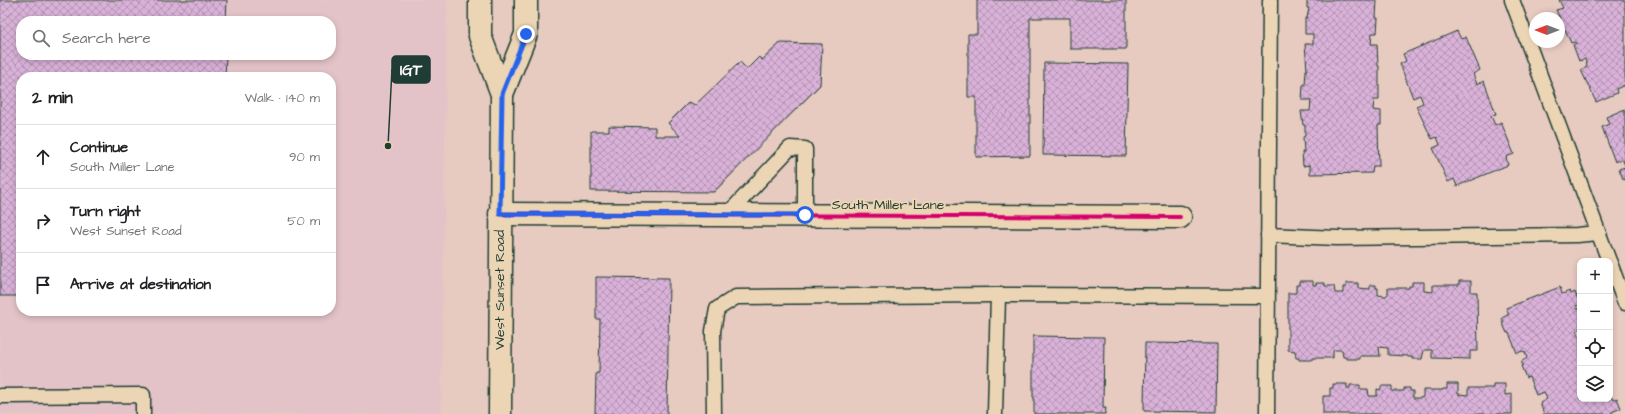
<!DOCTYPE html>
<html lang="en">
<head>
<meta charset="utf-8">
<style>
	body { margin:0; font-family:"Architects Daughter",sans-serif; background:#f2f2f2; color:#202124 }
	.controls { position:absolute; right:12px; bottom:12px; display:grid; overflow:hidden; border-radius:8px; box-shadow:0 2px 6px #0003 }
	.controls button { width:36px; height:36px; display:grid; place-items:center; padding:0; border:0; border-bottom:1px solid #e0e0e0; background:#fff; color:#202124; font:20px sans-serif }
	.compass { position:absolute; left:1529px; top:12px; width:36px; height:36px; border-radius:50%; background:#fff; box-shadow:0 2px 6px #0003; rotate:270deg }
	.stop { position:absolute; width:12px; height:12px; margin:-9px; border:3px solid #2563eb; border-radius:50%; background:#fff }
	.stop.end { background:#2563eb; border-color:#fff; box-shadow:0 1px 4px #0008 }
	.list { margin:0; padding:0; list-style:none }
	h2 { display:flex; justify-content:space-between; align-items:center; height:52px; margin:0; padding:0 16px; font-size:17px }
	h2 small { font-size:13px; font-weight:400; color:#757577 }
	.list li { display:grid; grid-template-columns:26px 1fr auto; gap:12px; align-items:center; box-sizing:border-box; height:64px; padding:0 16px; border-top:1px solid #e0e0e0 }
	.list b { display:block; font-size:15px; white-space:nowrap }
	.list p { margin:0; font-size:13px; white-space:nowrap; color:#757577 }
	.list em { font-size:13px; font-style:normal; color:#757577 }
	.icon { flex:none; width:22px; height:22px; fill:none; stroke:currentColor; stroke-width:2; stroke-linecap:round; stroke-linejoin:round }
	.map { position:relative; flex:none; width:1625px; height:414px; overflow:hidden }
	.search { position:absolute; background:#fff; box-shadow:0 2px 6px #0003; left:16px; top:16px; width:320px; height:44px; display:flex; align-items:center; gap:10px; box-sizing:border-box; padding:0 14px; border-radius:16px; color:#757577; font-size:15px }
	.panel { position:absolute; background:#fff; box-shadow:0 2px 6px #0003; left:16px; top:72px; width:320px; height:244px; border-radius:16px }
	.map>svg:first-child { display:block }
</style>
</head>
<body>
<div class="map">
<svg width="1625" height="414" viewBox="0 0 1625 414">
	<defs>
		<pattern id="building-cross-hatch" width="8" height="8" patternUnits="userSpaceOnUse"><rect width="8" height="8" fill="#dab2d9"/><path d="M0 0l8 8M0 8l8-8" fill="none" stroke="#b092b1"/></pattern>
	</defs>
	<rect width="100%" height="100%" fill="#e7cac0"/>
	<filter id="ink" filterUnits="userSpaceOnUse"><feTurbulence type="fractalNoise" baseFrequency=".025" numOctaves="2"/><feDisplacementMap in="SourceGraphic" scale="8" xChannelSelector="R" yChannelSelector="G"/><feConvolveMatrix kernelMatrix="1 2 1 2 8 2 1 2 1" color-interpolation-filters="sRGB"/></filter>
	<g filter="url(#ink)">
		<!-- built -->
		<path fill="#e3c3c8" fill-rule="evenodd" d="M 0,0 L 447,0 L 441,414 L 0,414 ZM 21,21 L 331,21 L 331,55 L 21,55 ZM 21,77 L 331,77 L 331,311 L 21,311 Z"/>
		<!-- building -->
		<g fill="url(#building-cross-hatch)" stroke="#1f3d34">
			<path d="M 0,0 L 227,0 L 226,21 L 21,21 L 21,55 L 226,55 L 225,77 L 21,77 L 21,296 L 0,296 Z"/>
			<path d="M 977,0 L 1126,0 L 1126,49 L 1070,49 L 1070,18 L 1030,18 L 1030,156 L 976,157 L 976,97 L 968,97 L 968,34 L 977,34 Z"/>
			<path d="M 1307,0 L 1377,0 L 1376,18 L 1378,18 L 1377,33 L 1372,33 L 1371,44 L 1377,44 L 1378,66 L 1379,66 L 1379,100 L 1374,100 L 1373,110 L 1381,111 L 1381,125 L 1378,125 L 1379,166 L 1373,166 L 1372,173 L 1310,174 L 1310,165 L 1303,166 L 1302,152 L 1304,152 L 1303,137 L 1305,136 L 1305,125 L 1303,125 L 1301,111 L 1310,111 L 1311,100 L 1302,100 L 1303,85 L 1305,85 L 1306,70 L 1307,70 L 1305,44 L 1313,44 L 1313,34 L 1305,34 L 1305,18 L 1307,18 L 1309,8 L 1307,8 Z"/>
			<path d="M 1559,0 L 1625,0 L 1625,85 L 1616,89 L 1617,93 L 1596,102 L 1581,70 L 1587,67 L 1585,59 L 1579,61 L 1573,45 L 1577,43 L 1575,42 L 1571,43 L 1556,10 L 1563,8 Z"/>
			<path d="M 1457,31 L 1461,39 L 1466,37 L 1480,70 L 1473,74 L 1477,84 L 1484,81 L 1496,114 L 1491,116 L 1495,125 L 1501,122 L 1514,154 L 1506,157 L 1508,165 L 1457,186 L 1454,179 L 1448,182 L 1433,148 L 1440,145 L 1437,137 L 1432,139 L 1416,106 L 1423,103 L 1420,95 L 1413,98 L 1400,64 L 1406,61 L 1403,54 Z"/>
			<path d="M 780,43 L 822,44 L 820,85 L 714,192 L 591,191 L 591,131 L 609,131 L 609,126 L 655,127 L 655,136 L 680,136 L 668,123 L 689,102 L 695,105 L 740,62 L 747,69 L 759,57 L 762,60 Z"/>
			<path d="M 1044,63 L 1128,64 L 1126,156 L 1043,155 Z"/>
			<path d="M 1625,109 L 1625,165 L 1622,159 L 1615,162 L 1602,127 L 1609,124 L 1606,117 Z"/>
			<path d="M 1625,167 L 1625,180 L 1623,179 L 1619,169 Z"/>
			<path d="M 596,277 L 669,278 L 667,414 L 595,414 L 596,373 L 599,373 L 600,319 L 596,319 Z"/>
			<path d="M 1299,281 L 1313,281 L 1313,285 L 1316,285 L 1316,283 L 1325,283 L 1325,286 L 1334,286 L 1335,293 L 1343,293 L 1343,287 L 1346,287 L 1346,283 L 1358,283 L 1358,288 L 1370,289 L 1370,285 L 1376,285 L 1376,288 L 1378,288 L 1378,295 L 1386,296 L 1388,294 L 1388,288 L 1409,288 L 1409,286 L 1412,286 L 1412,282 L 1424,282 L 1424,291 L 1433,292 L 1433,285 L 1459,285 L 1459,281 L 1471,281 L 1471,292 L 1477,292 L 1478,351 L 1470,351 L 1470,359 L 1432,358 L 1432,350 L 1424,350 L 1422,359 L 1412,359 L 1412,357 L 1408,357 L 1408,356 L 1388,355 L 1388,348 L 1379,347 L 1380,356 L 1360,356 L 1360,359 L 1346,359 L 1346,357 L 1343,357 L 1342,350 L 1335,350 L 1333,351 L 1333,358 L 1312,358 L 1312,360 L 1299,360 L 1299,358 L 1296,358 L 1295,351 L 1288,350 L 1288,293 L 1296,293 L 1296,285 L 1299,285 Z"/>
			<path d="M 1560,287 L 1562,294 L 1570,291 L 1571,294 L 1575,292 L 1580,305 L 1576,306 L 1577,309 L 1580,308 L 1580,328 L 1577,330 L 1580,338 L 1580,399 L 1610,399 L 1611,396 L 1613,400 L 1617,398 L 1621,408 L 1612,412 L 1612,414 L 1544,414 L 1540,403 L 1547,399 L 1544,392 L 1536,395 L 1529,377 L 1526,378 L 1521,366 L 1523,365 L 1521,362 L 1527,358 L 1525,352 L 1523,351 L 1517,353 L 1509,333 L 1507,333 L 1502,322 L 1504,322 L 1502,318 L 1509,314 L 1506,308 Z"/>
			<path d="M 1033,336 L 1104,337 L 1103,408 L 1106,408 L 1105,414 L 1034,414 L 1034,397 L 1033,397 Z"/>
			<path d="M 1145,343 L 1217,344 L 1216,412 L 1144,411 Z"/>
			<path d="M 1333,384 L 1347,384 L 1347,388 L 1350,388 L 1350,385 L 1360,385 L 1360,389 L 1368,389 L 1369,396 L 1377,396 L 1377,389 L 1381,390 L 1381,386 L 1392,386 L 1392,391 L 1404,391 L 1404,388 L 1410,388 L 1410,391 L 1413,391 L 1413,398 L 1420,398 L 1423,397 L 1423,390 L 1443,390 L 1443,389 L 1447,389 L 1447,384 L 1458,384 L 1458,394 L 1468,395 L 1468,388 L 1493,388 L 1493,384 L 1505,384 L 1505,395 L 1512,394 L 1512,414 L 1323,414 L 1323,396 L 1330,396 L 1330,388 L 1333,388 Z"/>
		</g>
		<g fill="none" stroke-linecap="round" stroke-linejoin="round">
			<defs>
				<g id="lane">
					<path d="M 1512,0 L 1609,261"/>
					<path d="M 727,215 L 790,148 L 805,149 L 805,215"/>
					<path d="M 1268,235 L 1337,238 L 1577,235 L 1598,233"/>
					<path d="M 1610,263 L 1625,303"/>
					<path d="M 0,396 L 143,395 L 143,414"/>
					<path d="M 714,414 L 713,331 L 717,309 L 736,297 L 998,295 L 1267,296"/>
					<path d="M 995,414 L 998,295"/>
					<path d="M 1267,414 L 1270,0"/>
				</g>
				<path id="street" d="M 500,214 L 1180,217"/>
				<g id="secondary">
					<path d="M 480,0 L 480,36 L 502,94 L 500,414"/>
					<path d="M 502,94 L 526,34 L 526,0"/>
				</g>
			</defs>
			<!-- lane casing -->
			<use href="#lane" stroke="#1f3d34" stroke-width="17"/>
			<!-- street casing -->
			<use href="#street" stroke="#1f3d34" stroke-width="25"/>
			<!-- secondary casing -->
			<use href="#secondary" stroke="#1f3d34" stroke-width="25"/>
			<!-- lane -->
			<use href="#lane" stroke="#ecd5b5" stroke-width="14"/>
			<!-- street -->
			<use href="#street" stroke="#ecd5b5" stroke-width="22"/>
			<!-- secondary -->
			<use href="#secondary" stroke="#ecd5b5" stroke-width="22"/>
			<defs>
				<path id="cycleway" d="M 500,214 L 1180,217"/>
			</defs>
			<!-- cycleway casing -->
			<use href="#cycleway" stroke="#ecd5b5" stroke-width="6"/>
			<!-- cycleway -->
			<use href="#cycleway" stroke="#d6006c" stroke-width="4"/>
		</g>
	</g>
	<g fill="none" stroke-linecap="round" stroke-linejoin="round" filter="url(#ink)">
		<!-- route -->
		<path stroke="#2563eb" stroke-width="5" d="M 526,34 L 502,94 L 500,214 L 805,215"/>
	</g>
	<g text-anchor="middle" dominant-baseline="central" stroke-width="4" stroke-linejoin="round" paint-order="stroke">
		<!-- street labels -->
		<g font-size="14" fill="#1f3d34" stroke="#ecd5b5">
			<text x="888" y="205">South Miller Lane</text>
			<text transform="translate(500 290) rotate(-90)">West Sunset Road</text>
		</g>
	</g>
	<!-- callouts -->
	<path fill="none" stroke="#1f3d34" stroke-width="1.5" d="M388 146L392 69"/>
	<circle fill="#1f3d34" stroke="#ecd5b5" stroke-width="1.5" cx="388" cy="146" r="4"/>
	<rect fill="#1f3d34" stroke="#1f3d34" stroke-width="1.5" x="392" y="56" width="38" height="27" rx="4"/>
	<g font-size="15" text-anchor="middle" font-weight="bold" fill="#fff">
		<text x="411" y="75">IGT</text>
	</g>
</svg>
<div class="controls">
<button>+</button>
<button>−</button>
<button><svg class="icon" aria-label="locate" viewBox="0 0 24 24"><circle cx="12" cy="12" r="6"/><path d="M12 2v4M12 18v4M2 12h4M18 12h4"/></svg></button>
<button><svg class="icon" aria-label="layers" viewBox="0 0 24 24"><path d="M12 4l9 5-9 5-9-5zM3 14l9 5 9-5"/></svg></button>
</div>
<svg class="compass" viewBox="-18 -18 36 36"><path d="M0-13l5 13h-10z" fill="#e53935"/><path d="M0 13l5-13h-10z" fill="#757577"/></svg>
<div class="stop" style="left:805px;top:215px"></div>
<div class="stop end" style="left:526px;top:34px"></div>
<div class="search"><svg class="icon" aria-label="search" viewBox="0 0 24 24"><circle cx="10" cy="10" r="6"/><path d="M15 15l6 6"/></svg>Search here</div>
<section class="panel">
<h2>2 min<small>Walk · 140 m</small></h2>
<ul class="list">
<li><svg class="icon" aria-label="ahead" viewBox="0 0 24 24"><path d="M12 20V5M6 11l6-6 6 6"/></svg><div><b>Continue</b><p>South Miller Lane</p></div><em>90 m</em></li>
<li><svg class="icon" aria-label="right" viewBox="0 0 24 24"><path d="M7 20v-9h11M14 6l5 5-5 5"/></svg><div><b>Turn right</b><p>West Sunset Road</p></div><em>50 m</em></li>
<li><svg class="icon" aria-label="arrive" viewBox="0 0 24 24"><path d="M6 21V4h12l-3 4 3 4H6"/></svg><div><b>Arrive at destination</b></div></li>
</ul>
</section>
</div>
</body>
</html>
